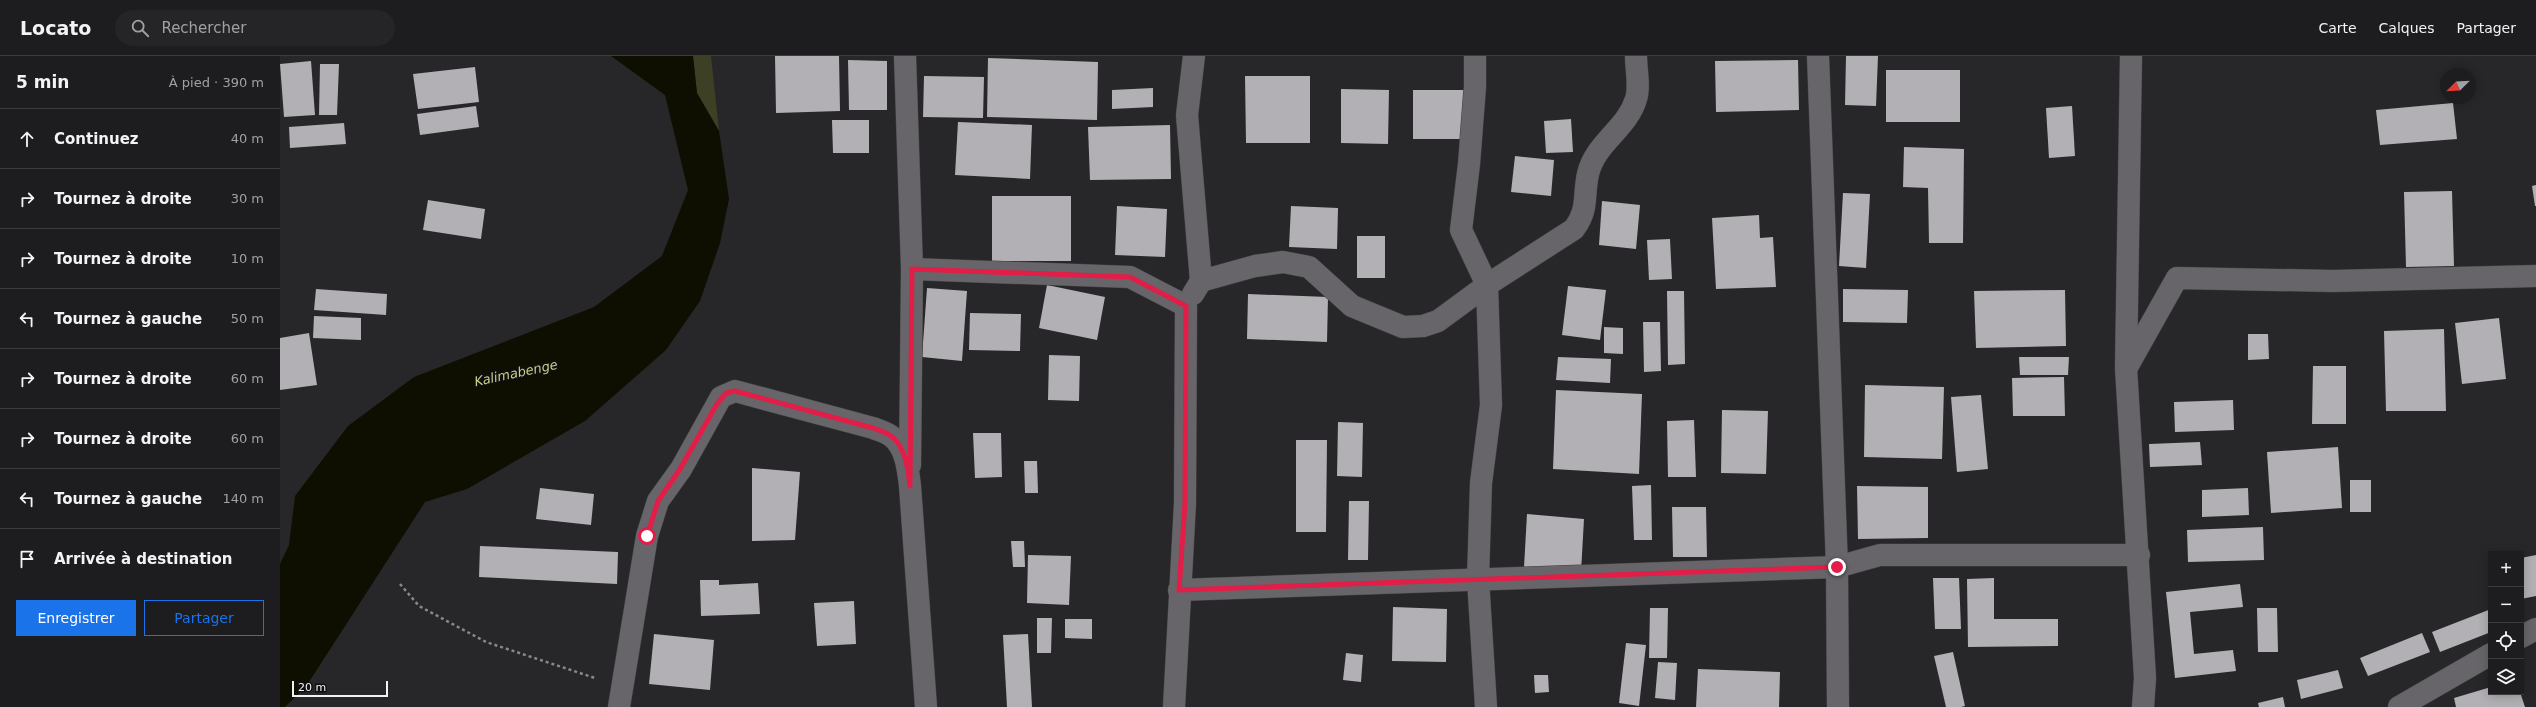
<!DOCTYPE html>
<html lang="fr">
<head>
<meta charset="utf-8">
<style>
	body { margin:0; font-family:"DejaVu Sans",sans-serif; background:#252528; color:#f1f3f6 }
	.controls { position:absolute; right:12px; bottom:12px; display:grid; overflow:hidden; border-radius:0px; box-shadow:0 2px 10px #0003 }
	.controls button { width:36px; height:36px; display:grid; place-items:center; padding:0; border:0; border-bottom:1px solid #3b3a3d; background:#1d1c1f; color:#f1f3f6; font:20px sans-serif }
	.compass { position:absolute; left:2160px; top:12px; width:36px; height:36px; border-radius:50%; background:#1d1c1f; box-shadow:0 2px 10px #0003; rotate:246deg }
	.scale { position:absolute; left:12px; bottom:10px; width:96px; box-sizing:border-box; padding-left:4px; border:2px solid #f2f1f3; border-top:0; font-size:11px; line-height:14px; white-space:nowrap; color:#f2f1f3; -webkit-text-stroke:3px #100f11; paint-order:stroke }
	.stop { position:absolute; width:12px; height:12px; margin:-9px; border:3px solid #e11d48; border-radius:50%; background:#fff }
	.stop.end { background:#e11d48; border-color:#fff; box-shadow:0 1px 4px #0008 }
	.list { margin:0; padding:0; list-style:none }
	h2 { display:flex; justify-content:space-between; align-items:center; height:52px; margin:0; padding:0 16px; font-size:17px }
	h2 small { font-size:13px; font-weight:400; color:#a0a1a4 }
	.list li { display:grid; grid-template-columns:26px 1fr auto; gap:12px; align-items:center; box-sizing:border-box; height:60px; padding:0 16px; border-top:1px solid #3b3a3d }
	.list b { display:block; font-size:15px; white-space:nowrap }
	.list em { font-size:13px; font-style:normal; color:#a0a1a4 }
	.actions { display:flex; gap:8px; padding:12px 16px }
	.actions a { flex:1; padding:9px 0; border:1px solid #1a73e8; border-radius:0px; text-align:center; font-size:14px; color:#1a73e8 }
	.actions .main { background:#1a73e8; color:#fff }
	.icon { flex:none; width:22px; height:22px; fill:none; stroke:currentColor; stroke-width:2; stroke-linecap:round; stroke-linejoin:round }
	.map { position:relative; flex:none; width:2256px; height:651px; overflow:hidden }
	header { display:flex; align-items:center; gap:24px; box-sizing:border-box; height:56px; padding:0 20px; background:#1d1c1f; border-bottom:1px solid #3b3a3d }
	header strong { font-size:19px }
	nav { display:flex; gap:22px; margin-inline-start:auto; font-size:14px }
	.search { width:280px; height:36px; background:#252528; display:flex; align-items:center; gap:10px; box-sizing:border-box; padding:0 14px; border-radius:22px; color:#a0a1a4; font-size:15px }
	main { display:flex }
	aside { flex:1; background:#1d1c1f }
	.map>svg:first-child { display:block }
</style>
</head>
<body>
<header>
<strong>Locato</strong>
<div class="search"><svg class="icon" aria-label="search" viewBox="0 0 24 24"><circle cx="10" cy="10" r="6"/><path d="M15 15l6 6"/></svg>Rechercher</div>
<nav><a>Carte</a><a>Calques</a><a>Partager</a></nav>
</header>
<main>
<aside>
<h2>5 min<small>À pied · 390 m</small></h2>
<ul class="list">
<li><svg class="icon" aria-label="ahead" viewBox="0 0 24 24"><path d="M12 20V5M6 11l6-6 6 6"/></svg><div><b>Continuez</b></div><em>40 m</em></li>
<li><svg class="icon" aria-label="right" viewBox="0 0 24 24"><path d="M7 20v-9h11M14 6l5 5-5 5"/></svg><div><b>Tournez à droite</b></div><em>30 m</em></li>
<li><svg class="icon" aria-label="right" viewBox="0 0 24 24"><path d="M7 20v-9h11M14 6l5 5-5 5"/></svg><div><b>Tournez à droite</b></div><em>10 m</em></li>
<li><svg class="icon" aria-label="left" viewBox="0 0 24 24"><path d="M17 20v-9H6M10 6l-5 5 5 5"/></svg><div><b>Tournez à gauche</b></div><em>50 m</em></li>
<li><svg class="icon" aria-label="right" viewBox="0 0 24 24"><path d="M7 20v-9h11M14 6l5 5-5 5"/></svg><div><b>Tournez à droite</b></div><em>60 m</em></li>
<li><svg class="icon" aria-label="right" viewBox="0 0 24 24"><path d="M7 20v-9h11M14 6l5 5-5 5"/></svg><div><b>Tournez à droite</b></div><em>60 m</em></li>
<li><svg class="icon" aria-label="left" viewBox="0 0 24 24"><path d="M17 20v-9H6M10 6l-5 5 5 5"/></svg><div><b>Tournez à gauche</b></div><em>140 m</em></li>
<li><svg class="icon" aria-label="arrive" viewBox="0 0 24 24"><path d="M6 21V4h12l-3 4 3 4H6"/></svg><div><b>Arrivée à destination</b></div></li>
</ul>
<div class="actions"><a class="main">Enregistrer</a><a>Partager</a></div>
</aside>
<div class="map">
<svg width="2256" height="651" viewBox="0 0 2256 651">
	<rect width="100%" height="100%" fill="#272629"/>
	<!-- green -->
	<path fill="#3e4025" d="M 413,0 L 431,0 L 439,75 L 417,37 Z"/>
	<!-- water -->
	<path fill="#0e0f00" d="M 331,0 L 413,0 L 417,37 L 439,75 L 449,143 L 440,187 L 420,245 L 386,294 L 305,365 L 187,433 L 145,446 L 27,629 L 5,651 L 0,651 L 0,508 L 9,489 L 15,440 L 68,370 L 134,321 L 314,251 L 382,200 L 408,134 L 385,39 Z"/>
	<!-- building -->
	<g fill="#b2b0b4">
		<path d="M 495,0 L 559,0 L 560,55 L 496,57 Z"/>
		<path d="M 1566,0 L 1598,0 L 1596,50 L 1565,49 Z"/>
		<path d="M 708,2 L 818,6 L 817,64 L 707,61 Z"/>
		<path d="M 568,4 L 607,5 L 607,54 L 569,54 Z"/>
		<path d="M 1518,4 L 1519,54 L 1436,56 L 1435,5 Z"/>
		<path d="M 31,5 L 35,59 L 4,61 L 0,8 Z"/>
		<path d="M 40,8 L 59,8 L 57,59 L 39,59 Z"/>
		<path d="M 195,11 L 199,46 L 138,53 L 133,18 Z"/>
		<rect x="1606" y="14" width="74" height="52"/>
		<path d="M 644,20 L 704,21 L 703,62 L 643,61 Z"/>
		<path d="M 965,20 L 1030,20 L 1030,87 L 966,87 Z"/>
		<path d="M 873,32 L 873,51 L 832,53 L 832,34 Z"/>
		<path d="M 1061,33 L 1109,34 L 1108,88 L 1061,87 Z"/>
		<rect x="1133" y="34" width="51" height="49"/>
		<path d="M 2173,47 L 2177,83 L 2100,89 L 2096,54 Z"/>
		<path d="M 196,50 L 199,71 L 140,79 L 137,58 Z"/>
		<path d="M 1792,50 L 1795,100 L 1769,102 L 1766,52 Z"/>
		<path d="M 1291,63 L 1293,96 L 1266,97 L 1264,65 Z"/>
		<path d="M 552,64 L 589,64 L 589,97 L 553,97 Z"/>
		<path d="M 678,66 L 752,69 L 750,123 L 675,119 Z"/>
		<path d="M 64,67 L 66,88 L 10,92 L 9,71 Z"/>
		<path d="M 890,69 L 891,123 L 810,124 L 808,71 Z"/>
		<path d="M 1624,91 L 1684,93 L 1683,187 L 1649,187 L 1648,132 L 1623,131 Z"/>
		<path d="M 1235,100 L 1274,104 L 1271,140 L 1231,136 Z"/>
		<path d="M 2256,129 L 2256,150 L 2255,150 L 2252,130 Z"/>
		<path d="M 2172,135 L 2174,210 L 2126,211 L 2124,136 Z"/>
		<path d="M 1563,137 L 1590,138 L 1586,212 L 1559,210 Z"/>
		<rect x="712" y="140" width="79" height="65"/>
		<path d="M 148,144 L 205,153 L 201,183 L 143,174 Z"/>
		<path d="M 1322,145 L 1360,149 L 1356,193 L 1319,189 Z"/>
		<path d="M 837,150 L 887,153 L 885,201 L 835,199 Z"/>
		<path d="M 1011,150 L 1058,152 L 1057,193 L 1009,191 Z"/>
		<path d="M 1479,159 L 1480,182 L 1493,181 L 1496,231 L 1436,233 L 1432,162 Z"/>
		<rect x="1077" y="180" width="28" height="42"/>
		<path d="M 1390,183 L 1392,223 L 1369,224 L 1367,184 Z"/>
		<path d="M 767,229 L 825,241 L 817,284 L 759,272 Z"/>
		<path d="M 1288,230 L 1326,234 L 1320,284 L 1282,279 Z"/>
		<path d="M 647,232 L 687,235 L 682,305 L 642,301 Z"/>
		<path d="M 36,233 L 107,238 L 106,259 L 34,254 Z"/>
		<path d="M 1563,233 L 1628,234 L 1627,267 L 1563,266 Z"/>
		<path d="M 1785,234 L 1786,290 L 1696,292 L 1694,235 Z"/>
		<path d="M 1387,235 L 1404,235 L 1405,308 L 1388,309 Z"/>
		<path d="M 968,238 L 1048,241 L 1047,286 L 967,283 Z"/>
		<path d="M 690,257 L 741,258 L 740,295 L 689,294 Z"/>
		<path d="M 34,260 L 81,262 L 81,284 L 33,282 Z"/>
		<path d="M 2219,262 L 2226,323 L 2182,328 L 2175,267 Z"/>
		<path d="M 1363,266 L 1380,266 L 1381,315 L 1364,316 Z"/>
		<path d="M 1324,271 L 1343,272 L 1343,298 L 1324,297 Z"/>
		<path d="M 2164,273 L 2166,355 L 2106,355 L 2104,275 Z"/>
		<path d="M 29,277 L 37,329 L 0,334 L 0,282 Z"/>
		<path d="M 1968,278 L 1988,278 L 1989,303 L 1968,304 Z"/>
		<path d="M 769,299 L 800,300 L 799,345 L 768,344 Z"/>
		<path d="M 1278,301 L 1331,303 L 1330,327 L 1276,324 Z"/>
		<path d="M 1739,301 L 1789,301 L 1788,319 L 1740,319 Z"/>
		<path d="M 2033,310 L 2066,310 L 2066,368 L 2032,368 Z"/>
		<path d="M 1784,321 L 1785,360 L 1733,360 L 1732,322 Z"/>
		<path d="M 1585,329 L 1664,331 L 1662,403 L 1584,401 Z"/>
		<path d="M 1276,334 L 1362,338 L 1359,418 L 1273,413 Z"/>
		<path d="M 1701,339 L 1708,413 L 1677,416 L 1671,341 Z"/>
		<path d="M 1953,344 L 1954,374 L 1895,376 L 1894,346 Z"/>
		<path d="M 1442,354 L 1488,355 L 1486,418 L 1441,417 Z"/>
		<path d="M 1414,364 L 1416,421 L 1388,421 L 1387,365 Z"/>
		<path d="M 1058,366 L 1083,367 L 1082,421 L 1057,420 Z"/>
		<path d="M 693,377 L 721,377 L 722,421 L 695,422 Z"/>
		<path d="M 1016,384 L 1047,384 L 1046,476 L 1016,476 Z"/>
		<path d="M 1920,386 L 1922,409 L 1870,411 L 1869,388 Z"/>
		<path d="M 2058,391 L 2062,452 L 1991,457 L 1987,396 Z"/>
		<path d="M 744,405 L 757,405 L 758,437 L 745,437 Z"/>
		<path d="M 472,412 L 520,416 L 515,484 L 472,485 Z"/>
		<rect x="2070" y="424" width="21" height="32"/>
		<path d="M 1371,429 L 1372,484 L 1354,484 L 1352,430 Z"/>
		<path d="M 1577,430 L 1648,431 L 1648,482 L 1578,483 Z"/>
		<path d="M 260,432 L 314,438 L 311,469 L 256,463 Z"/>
		<path d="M 1968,432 L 1969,459 L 1922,461 L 1922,434 Z"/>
		<path d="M 1069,445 L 1089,445 L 1088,504 L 1068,504 Z"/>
		<path d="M 1392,451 L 1426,451 L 1427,501 L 1393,501 Z"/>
		<path d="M 1247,458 L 1304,463 L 1301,516 L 1244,511 Z"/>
		<path d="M 1983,471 L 1984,504 L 1908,506 L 1907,474 Z"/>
		<path d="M 731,485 L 744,485 L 745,511 L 733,511 Z"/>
		<path d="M 200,490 L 338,496 L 337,528 L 199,521 Z"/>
		<path d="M 748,499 L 791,500 L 789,549 L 747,547 Z"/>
		<path d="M 2256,499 L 2256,540 L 2241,543 L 2241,502 Z"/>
		<path d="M 1653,522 L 1679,522 L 1681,573 L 1655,573 Z"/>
		<path d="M 1714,522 L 1714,563 L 1778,563 L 1778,590 L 1688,591 L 1687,523 Z"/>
		<path d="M 420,524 L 439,524 L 439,529 L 478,527 L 480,558 L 421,560 Z"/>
		<path d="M 1960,528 L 1963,551 L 1910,556 L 1914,598 L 1953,594 L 1956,615 L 1895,622 L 1886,536 Z"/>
		<path d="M 574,545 L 576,588 L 537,590 L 534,547 Z"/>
		<path d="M 1113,551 L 1167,553 L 1166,606 L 1112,605 Z"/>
		<path d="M 1370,552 L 1388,552 L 1387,602 L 1369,602 Z"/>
		<path d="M 1977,552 L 1997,552 L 1998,596 L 1978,596 Z"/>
		<path d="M 2211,553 L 2211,576 L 2160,596 L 2152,576 Z"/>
		<path d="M 757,562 L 772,562 L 771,597 L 757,597 Z"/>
		<path d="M 785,563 L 812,563 L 812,583 L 785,582 Z"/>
		<path d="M 2142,577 L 2150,596 L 2088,620 L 2080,602 Z"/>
		<path d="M 374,578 L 434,584 L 430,634 L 369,628 Z"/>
		<path d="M 748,578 L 752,651 L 727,651 L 723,579 Z"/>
		<path d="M 1346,587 L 1366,589 L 1359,650 L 1339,647 Z"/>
		<path d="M 1673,596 L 1685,650 L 1681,651 L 1666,651 L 1654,600 Z"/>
		<path d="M 1066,597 L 1083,599 L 1081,626 L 1063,624 Z"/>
		<path d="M 1378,606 L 1397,607 L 1395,644 L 1375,642 Z"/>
		<path d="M 1418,613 L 1500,616 L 1499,651 L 1416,651 Z"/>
		<path d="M 2058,614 L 2063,632 L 2021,643 L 2017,624 Z"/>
		<path d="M 1254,619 L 1268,619 L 1269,636 L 1255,637 Z"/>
		<path d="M 2211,631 L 2211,636 L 2240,636 L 2245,651 L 2176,651 L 2174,642 Z"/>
		<path d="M 2003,641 L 2005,651 L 1979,651 L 1978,647 Z"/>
	</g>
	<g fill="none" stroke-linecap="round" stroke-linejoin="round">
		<defs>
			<g id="street">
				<path d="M 625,0 L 632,213 L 630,409"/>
				<path d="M 1195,0 L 1195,31 L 1189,108 L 1181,174 L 1207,229 L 1211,349 L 1201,427 L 1198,523 L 1206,651"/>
				<path d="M 1538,0 L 1557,511 L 1558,651"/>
				<path d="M 1851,0 L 1846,312 L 1865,622 L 1863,651"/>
				<path d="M 632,213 L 850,221 L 906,250 L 905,447 L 894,651"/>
				<path d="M 921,225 L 975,210 L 1003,206 L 1029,211 L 1072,250 L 1123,271 L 1143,270 L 1158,265 L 1207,229 L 1294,173 C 1309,153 1303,140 1308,118 C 1315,87 1347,73 1356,43 C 1360,31 1356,13 1356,0"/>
				<path d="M 913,238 L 921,225 L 907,59 L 914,0"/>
				<path d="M 1847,311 L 1897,222 L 2053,225 L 2256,220"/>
				<path d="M 899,534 L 1557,511 L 1600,499 L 1859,499"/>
				<path d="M 2241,581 L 2256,573"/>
				<path d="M 339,651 L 367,480 L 378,445 L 401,413 L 441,341 L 455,335 L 593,372 C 598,374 606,376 611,380 C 626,391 628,413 630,430 L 646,651"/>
				<path d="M 2119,651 L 2211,598"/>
			</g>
		</defs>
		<!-- street casing -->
		<use href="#street" stroke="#424144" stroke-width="23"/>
		<!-- path -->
		<path stroke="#89888b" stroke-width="2.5" stroke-dasharray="3 3" stroke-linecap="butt" d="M 120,528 L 139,550 L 206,586 L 315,622"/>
		<!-- street -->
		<use href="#street" stroke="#676569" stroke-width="22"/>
	</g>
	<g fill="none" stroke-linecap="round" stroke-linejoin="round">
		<!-- route -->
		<path stroke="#e11d48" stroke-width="5" d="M 367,480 L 378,445 L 400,413 L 437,348 L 446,337 L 455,335 L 593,372 C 598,374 606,376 611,380 C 626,391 628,414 630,430 L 632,213 L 850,221 L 906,250 L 905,447 L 899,534 L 1557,511"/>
	</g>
	<g text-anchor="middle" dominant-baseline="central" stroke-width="4" stroke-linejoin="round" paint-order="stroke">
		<!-- water labels -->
		<g font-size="13" font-style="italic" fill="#cad184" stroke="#100f11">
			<text transform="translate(236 317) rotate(-12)">Kalimabenge</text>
		</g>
	</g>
</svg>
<div class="controls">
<button>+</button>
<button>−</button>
<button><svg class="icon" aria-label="locate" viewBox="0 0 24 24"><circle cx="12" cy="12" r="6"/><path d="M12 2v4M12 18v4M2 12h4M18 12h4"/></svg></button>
<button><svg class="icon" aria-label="layers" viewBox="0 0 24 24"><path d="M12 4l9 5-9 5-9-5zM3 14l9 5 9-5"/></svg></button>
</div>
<svg class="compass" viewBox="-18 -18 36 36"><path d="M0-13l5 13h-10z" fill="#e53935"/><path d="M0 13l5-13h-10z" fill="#a0a1a4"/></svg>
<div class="scale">20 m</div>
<div class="stop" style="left:367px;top:480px"></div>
<div class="stop end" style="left:1557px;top:511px"></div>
</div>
</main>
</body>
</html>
